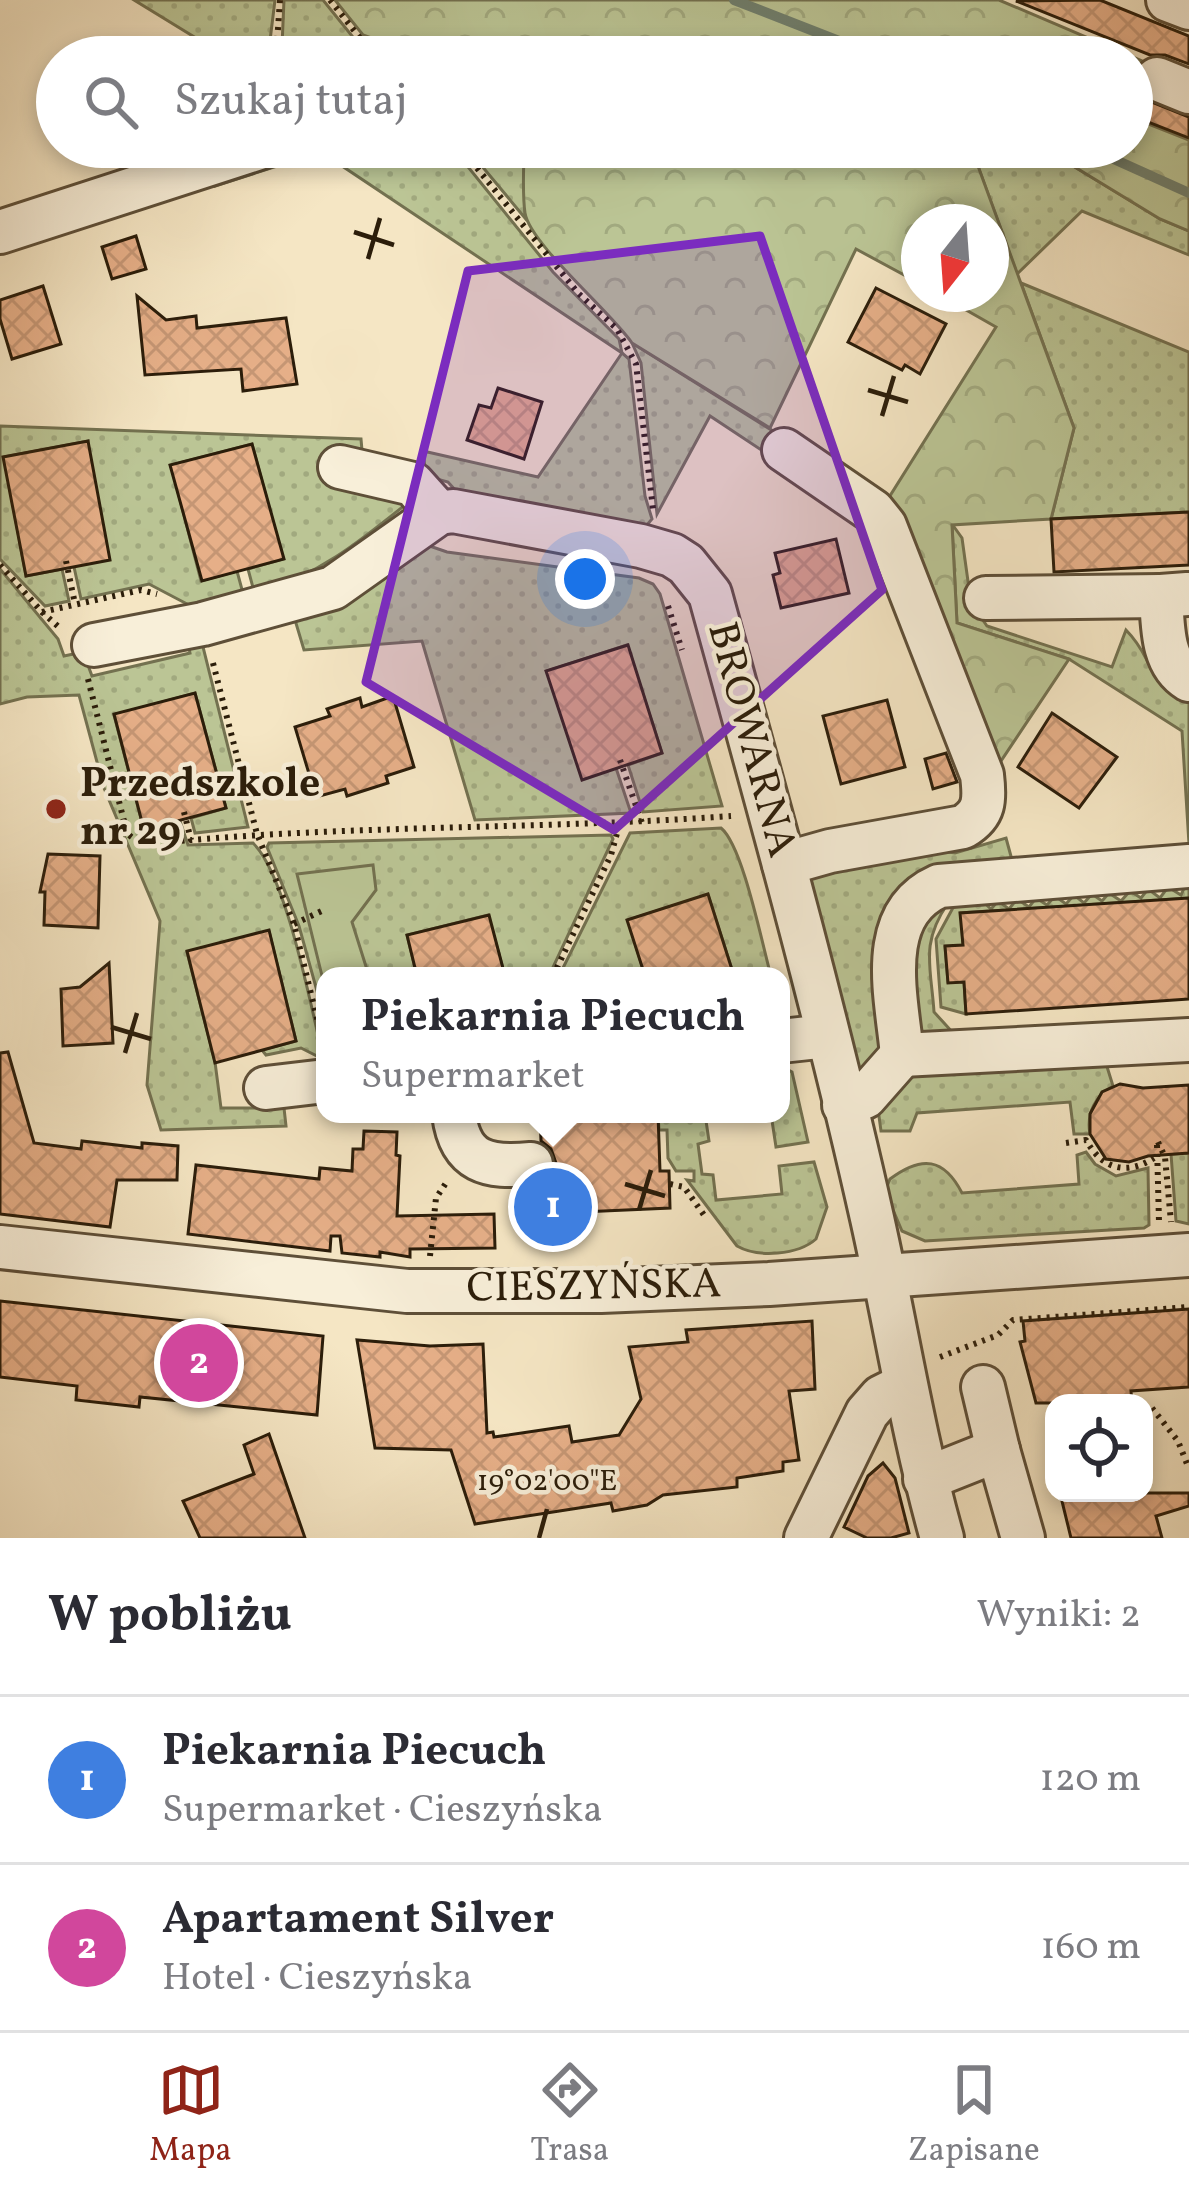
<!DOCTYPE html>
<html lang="pl">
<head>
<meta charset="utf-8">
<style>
	body { margin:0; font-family:Vollkorn,serif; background:#f2f2f3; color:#2b2b33 }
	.controls { position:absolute; right:36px; bottom:36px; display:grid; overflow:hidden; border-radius:24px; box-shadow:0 6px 18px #0003 }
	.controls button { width:108px; height:108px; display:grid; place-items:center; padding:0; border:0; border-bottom:3px solid #e1e1e2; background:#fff; color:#2b2b33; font:60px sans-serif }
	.compass { position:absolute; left:901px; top:204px; width:108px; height:108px; border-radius:50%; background:#fff; box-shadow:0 6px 18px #0003; rotate:197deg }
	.you { position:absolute; left:585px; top:579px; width:42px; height:42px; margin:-30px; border:9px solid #fff; border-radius:50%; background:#1a73e8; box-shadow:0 0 0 18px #1a73e833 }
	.badge { display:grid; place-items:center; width:78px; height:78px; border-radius:50%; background:#8f2418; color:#fff; font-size:39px; font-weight:700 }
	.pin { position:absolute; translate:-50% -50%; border:6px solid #fff; box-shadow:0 3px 12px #0006 }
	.popup { position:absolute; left:316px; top:967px; width:474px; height:156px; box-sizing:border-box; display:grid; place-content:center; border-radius:24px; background:#fff; filter:drop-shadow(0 3px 9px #0005); font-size:39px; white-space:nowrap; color:#7c7c81 }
	.popup b { font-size:45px; color:#2b2b33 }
	.popup::after { content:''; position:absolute; left:50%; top:100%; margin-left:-24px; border:24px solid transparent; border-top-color:#fff }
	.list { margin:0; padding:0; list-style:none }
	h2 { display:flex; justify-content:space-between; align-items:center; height:156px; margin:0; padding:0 48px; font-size:51px }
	h2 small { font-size:39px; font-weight:400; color:#7c7c81 }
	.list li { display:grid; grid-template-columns:78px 1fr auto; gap:36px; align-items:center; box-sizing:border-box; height:168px; padding:0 48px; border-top:3px solid #e1e1e2 }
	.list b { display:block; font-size:45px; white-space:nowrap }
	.list p { margin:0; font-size:39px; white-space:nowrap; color:#7c7c81 }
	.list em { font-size:39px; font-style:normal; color:#7c7c81 }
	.icon { flex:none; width:66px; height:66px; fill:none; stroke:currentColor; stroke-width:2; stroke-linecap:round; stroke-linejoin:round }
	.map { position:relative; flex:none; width:1189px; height:1538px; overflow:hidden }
	.search { position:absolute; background:#fff; box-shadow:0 6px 18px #0003; left:36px; right:36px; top:36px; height:132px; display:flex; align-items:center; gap:30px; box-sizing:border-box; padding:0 42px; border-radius:66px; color:#7c7c81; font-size:45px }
	.sheet { height:492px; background:#fff }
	nav { display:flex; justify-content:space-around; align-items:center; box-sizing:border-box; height:168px; border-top:3px solid #e1e1e2; background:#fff; font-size:33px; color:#7c7c81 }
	nav a { display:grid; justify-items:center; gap:6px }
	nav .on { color:#8f2418 }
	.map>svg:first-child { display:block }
</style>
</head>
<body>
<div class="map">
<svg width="1189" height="1538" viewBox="0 0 1189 1538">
	<defs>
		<pattern id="grass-dots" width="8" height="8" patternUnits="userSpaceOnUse" patternTransform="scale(3)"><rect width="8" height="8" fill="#bbc595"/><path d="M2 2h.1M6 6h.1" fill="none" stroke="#a1a97f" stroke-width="1.8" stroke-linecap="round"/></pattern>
		<pattern id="forest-crowns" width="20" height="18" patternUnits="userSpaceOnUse" patternTransform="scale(3)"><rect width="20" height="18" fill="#bbc595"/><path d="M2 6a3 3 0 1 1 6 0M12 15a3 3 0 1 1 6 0" fill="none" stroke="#a1a97f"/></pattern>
		<pattern id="building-cross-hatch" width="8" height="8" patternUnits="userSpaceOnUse" patternTransform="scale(3)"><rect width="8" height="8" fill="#e6af88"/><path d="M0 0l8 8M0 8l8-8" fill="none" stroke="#c59674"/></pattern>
	</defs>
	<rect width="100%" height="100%" fill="#f5e6c4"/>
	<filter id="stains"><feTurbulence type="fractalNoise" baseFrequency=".00167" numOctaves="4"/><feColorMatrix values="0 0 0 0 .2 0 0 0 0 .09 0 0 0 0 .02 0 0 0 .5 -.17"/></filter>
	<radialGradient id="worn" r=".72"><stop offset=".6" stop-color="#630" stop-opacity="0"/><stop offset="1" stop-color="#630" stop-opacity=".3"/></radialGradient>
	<!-- grass -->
	<g fill="url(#grass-dots)" stroke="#737150" stroke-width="3">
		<path d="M 134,0 L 275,0 L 268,57 L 227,57 Z"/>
		<path d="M 284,0 L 323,0 L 369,57 L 304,57 L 282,46 Z"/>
		<path d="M 304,147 L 452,147 L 553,272 L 619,339 L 622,353 L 629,359 L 645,496 L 652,519 L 646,526 L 456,491 L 448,482 L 426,476 L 423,451 L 538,477 L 622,353 L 321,152 L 215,186 L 212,177 Z"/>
		<path d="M 466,147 L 524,147 L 525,218 Z"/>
		<path d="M 971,147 L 1042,147 L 1160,219 L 1189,231 L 1189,255 L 1082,211 L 1017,274 Z"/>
		<path d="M 1021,283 L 1189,352 L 1189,512 L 1051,519 L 1074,428 Z"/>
		<path d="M 632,343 L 781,436 L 769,455 L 710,416 L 657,514 L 641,363 Z"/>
		<path d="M 0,426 L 361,439 L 363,462 L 410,501 C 358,543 320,574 255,595 L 248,569 L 283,559 L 252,444 L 171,465 L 201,581 L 237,571 L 244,597 L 189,605 L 149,584 L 81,599 L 74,567 L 88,441 L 4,457 L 26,576 L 62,569 L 69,601 L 45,606 L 0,559 Z"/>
		<path d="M 952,524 L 962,538 L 971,603 L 987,626 L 1112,667 L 1126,630 C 1155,659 1143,679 1189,700 L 1189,844 L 1182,731 L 1069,659 L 957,623 Z"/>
		<path d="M 418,542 L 447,552 L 639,578 L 653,584 L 660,594 L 722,806 L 643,812 L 628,765 L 662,753 L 627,645 L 547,671 L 616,768 L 631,813 L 475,820 L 422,641 L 304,650 L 295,620 Z"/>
		<path d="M 0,569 L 58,639 L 64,656 L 83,652 L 92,676 L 190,653 L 188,643 L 201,639 L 248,827 L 195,833 L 191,818 L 226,808 L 195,693 L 114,715 L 144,830 L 180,821 L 188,845 L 253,843 C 286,875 310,1003 322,1052 L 319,1057 L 301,1048 L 266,1055 L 262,1050 L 296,1041 L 269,931 L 187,952 L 215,1062 L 221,1108 L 284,1108 L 286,1126 L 161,1130 L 147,1085 L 160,921 L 104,788 L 79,695 L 27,697 L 0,704 Z"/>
		<path d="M 721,828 C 743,846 762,944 771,976 L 734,976 L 708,895 L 628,920 L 645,976 L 559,976 L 630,833 Z"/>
		<path d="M 611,835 L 613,839 L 549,976 L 505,976 L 488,915 L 407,935 L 417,976 L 325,976 L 325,1020 L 299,926 L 267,847 L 269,843 Z"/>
		<path d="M 1006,838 L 1012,860 L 916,882 L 881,1045 L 872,1063 L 856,1079 L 810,875 L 935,850 L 955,853 Z"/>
		<path d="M 1189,877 L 1189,898 L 961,913 L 963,945 L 945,947 L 948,982 L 964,982 L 966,1014 L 941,1007 L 936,939 L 961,893 L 971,890 L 991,909 L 998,901 L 1009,909 L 1017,899 L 1029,907 L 1036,898 L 1047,905 L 1055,896 L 1066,904 L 1074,895 L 1084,903 L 1092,894 L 1102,901 L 1109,893 L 1121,901 L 1130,891 L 1141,898 L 1148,889 L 1160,898 L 1168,887 L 1181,895 Z"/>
		<path d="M 948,903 C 920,944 931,966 934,1012 L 955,1035 L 952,1043 L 915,1032 L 907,957 L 917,924 Z"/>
		<path d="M 1104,1057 L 1113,1086 C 1096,1095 1086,1113 1090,1134 L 1074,1134 L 1070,1102 L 917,1113 L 910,1131 L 881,1131 L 878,1109 L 907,1075 Z"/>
		<path d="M 781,1066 L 792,1072 L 808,1142 L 776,1147 L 771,1114 L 781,1114 Z"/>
		<path d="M 658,1114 L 705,1114 L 709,1141 L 698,1144 L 702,1174 L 713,1175 L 716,1200 L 782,1194 L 779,1166 L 814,1162 L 827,1207 L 816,1239 C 798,1255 758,1258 737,1246 L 687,1180 L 694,1181 L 694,1171 L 676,1171 L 668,1158 L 667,1130 L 659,1130 Z"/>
		<path d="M 1086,1152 L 1095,1164 L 1116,1176 L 1148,1168 L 1149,1225 L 1144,1228 L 925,1241 L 902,1231 L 885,1191 L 890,1179 C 922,1155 944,1158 962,1193 L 1079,1184 L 1077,1155 Z"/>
		<path d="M 1189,1153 L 1189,1224 L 1176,1221 L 1171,1154 Z"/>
	</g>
	<!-- forest -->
	<g fill="url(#forest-crowns)" stroke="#737150" stroke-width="3">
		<path d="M 335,0 L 999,0 L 1154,66 L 1133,118 L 1189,140 L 1189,231 L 1160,219 L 1042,147 L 1132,147 L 1132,57 L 424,57 L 363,35 Z"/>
		<path d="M 524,147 L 971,147 L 1074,428 L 1051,519 L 952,525 L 957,623 L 1069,659 L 991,776 L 883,507 L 996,327 L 938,294 L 991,294 L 991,222 L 919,222 L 919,283 L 856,249 L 770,428 L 632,343 C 611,312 530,244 525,213 C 522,192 524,168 524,147 Z"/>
	</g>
	<!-- park -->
	<path fill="#bbc595" stroke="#737150" stroke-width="3" d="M 373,865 L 376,890 L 352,922 L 369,976 L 325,976 L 325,988 L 297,874 Z"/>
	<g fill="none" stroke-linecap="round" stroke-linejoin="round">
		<!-- stream -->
		<g stroke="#6f7f6e" stroke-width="10">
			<path d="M 734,0 L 880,57"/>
			<path d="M 1087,147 L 1189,193"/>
		</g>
	</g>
	<!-- building -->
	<g fill="url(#building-cross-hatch)" stroke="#2b1d0a" stroke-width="3">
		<path d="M 1100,0 L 1189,36 L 1189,64 L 1165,55 L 1150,55 L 1016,1 Z"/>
		<path d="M 1142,98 L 1189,117 L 1189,138 L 1135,117 Z"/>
		<path d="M 136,236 L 146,269 L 112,279 L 102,247 Z"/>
		<path d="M 43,286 L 61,344 L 12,359 L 0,319 L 0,300 Z"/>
		<path d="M 876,288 L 946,324 L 920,374 L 905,365 L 902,370 L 848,342 Z"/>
		<path d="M 137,296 L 166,320 L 196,316 L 197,328 L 286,318 L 297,384 L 243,391 L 241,369 L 145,375 Z"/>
		<path d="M 498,388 L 542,402 L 524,459 L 467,440 L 479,405 L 491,408 Z"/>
		<path d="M 88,441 L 110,560 L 26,576 L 3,457 Z"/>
		<path d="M 252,444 L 284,559 L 202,581 L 170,465 Z"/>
		<path d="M 1189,512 L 1189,565 L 1054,572 L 1051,519 Z"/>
		<path d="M 836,539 L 849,593 L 781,608 L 773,575 L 780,573 L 775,553 Z"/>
		<path d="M 628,645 L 662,753 L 582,780 L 546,671 Z"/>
		<path d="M 195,693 L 226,808 L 144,830 L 114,714 Z"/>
		<path d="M 393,696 L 414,767 L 386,776 L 388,783 L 347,796 L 345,789 L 316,797 L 295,727 L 330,716 L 327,709 L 360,698 L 362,707 Z"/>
		<path d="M 887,700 L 905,767 L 841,784 L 823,716 Z"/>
		<path d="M 1052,713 L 1117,757 L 1079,808 L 1018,767 Z"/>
		<path d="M 946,753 L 957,782 L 933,789 L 925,759 Z"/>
		<path d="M 48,854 L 100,856 L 98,928 L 44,925 L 45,892 L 40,892 Z"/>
		<path d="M 708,894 L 734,976 L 645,976 L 627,920 Z"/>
		<path d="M 1189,898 L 1189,999 L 966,1014 L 964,982 L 948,983 L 945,946 L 963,945 L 960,913 Z"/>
		<path d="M 489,915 L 505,976 L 417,976 L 407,935 Z"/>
		<path d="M 269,930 L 296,1041 L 215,1063 L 187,951 Z"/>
		<path d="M 109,963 L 113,1043 L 63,1046 L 61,989 L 80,987 Z"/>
		<path d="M 8,1052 L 34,1143 L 81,1149 L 82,1141 L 142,1148 L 142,1143 L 178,1146 L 177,1180 L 117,1180 L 110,1227 L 0,1214 L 0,1053 Z"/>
		<path d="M 1120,1084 L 1143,1088 L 1189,1085 L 1189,1153 L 1148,1156 L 1129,1162 L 1106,1159 L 1090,1134 L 1090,1114 L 1102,1092 Z"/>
		<path d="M 540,1114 L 658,1114 L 660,1171 L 669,1171 L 670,1208 L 537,1214 L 536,1188 L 553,1176 L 556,1163 L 551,1149 L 541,1141 Z"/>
		<path d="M 364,1131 L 397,1132 L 396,1155 L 400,1156 L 397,1216 L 494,1214 L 495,1248 L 410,1249 L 410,1257 L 380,1252 L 380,1257 L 342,1253 L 340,1236 L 331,1236 L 330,1251 L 188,1234 L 196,1165 L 319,1179 L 320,1168 L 352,1171 L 353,1149 L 363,1149 Z"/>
		<path d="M 0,1301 L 323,1336 L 317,1415 L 140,1397 L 139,1407 L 76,1400 L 77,1386 L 0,1377 Z"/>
		<path d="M 1189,1309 L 1189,1387 L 1131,1391 L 1132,1403 L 1036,1403 L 1020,1342 L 1025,1341 L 1023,1321 Z"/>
		<path d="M 812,1321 L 815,1389 L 789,1391 L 799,1460 L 783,1462 L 783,1471 L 737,1478 L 737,1487 L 663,1495 L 647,1505 L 613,1511 L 611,1503 L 475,1524 L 451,1450 L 375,1448 L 357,1340 L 430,1346 L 483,1344 L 487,1433 L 493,1432 L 494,1437 L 569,1426 L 572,1442 L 619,1435 L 641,1399 L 629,1347 L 688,1342 L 686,1330 Z"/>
		<path d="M 269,1434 L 305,1538 L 200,1538 L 183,1501 L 254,1474 L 244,1445 Z"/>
		<path d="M 883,1463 L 895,1478 L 909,1533 L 891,1538 L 867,1538 L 844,1527 L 868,1476 Z"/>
		<path d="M 1060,1493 L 1189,1493 L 1189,1506 L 1156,1516 L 1162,1538 L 1071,1538 Z"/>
	</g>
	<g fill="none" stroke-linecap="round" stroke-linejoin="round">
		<defs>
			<g id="minor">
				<path d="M 1168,0 L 1189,8"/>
				<path d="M 1157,79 L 1189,92"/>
				<path d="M 0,232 L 262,147"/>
				<path d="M 340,467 L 413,484 L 439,513"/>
				<path d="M 1187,594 L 1161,596 C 1163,625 1161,663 1189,680"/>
				<path d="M 986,598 L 1161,596"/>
				<path d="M 94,645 L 203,624 L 333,588 L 439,513 L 453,511 L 641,546 L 672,555 L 686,564 L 710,594 C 767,801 825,1008 872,1218 C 896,1325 912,1432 942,1538"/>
				<path d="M 784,864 L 830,851 L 963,827 C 985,814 985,800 982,775 L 885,526 L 873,511 L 784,450"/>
				<path d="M 1189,866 L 939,886 C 874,915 897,998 902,1055 L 1189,1040"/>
				<path d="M 781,1041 L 827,1036"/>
				<path d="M 266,1088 L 325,1081"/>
				<path d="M 844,1105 L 865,1097 L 902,1055"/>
				<path d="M 454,1114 C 460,1163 488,1168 531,1164"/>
				<path d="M 0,1247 L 407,1291 L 601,1291 L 769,1284 L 1189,1255"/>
				<path d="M 983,1387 L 998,1450"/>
				<path d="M 925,1479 L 998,1450 L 1023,1538"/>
				<path d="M 806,1538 L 867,1413 L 881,1397 L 903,1386"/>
			</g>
		</defs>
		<!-- minor casing -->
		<use href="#minor" stroke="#5e4f38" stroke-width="48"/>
		<!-- path -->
		<g stroke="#2b1d0a" stroke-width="6" stroke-dasharray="3 6" stroke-linecap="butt">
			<path d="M 330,0 L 375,57"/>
			<path d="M 276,57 L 280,0"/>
			<path d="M 460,147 L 578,293 L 617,329 L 636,364 L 653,509"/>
			<path d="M 66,561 L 75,604"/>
			<path d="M 0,565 L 42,612 L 141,590 L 157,594"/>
			<path d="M 668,606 L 682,650"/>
			<path d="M 42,612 L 62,630"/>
			<path d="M 213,663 L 257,834 L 294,924 L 324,1047"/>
			<path d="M 88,679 L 127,833 C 142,850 170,841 191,840"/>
			<path d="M 620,760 L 642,823"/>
			<path d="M 184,812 L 191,840 C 370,825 551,829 731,816"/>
			<path d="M 294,924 L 326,909"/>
			<path d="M 553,976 L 611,855 L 619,826"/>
			<path d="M 1158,1142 L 1165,1157 L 1171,1222"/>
			<path d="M 1066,1143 L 1086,1140 C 1102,1169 1126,1176 1154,1158"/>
			<path d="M 1157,1145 L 1159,1222"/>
			<path d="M 670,1184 L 684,1187 L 704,1215"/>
			<path d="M 525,1204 L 526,1230"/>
			<path d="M 534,1204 L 535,1229"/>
			<path d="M 430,1256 L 436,1198 L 446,1183"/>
			<path d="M 940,1357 L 998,1335 L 1013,1320 L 1189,1307"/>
			<path d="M 1152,1408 L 1178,1441 L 1189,1469"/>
		</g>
		<!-- minor -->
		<use href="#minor" stroke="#f8efd9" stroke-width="42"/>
	</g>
	<!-- marked area -->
	<path fill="#7b2cbf" fill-opacity="0.2" stroke="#7b2cbf" stroke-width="9" stroke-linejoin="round" d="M 760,236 L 882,590 L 614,830 L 366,682 L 468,271 Z"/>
	<!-- ticks -->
	<path fill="none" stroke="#2b1d0a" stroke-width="4.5" d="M 354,232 L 394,245M 368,259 L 380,218M 868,390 L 908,402M 882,416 L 894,376M 111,1027 L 151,1039M 125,1053 L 137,1013M 625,1184 L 665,1196M 639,1210 L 651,1170M 539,1538 L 547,1509"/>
	<!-- markers -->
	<circle fill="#8f2418" stroke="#f8efd9" stroke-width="4.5" cx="56" cy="809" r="12"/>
	<g text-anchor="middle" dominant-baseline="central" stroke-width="9" stroke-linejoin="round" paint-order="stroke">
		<!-- street labels -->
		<g font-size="42" fill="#2b1d0a" stroke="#f8efd9">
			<text transform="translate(750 740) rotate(75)">BROWARNA</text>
			<text transform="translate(594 1288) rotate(-1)">CIESZYŃSKA</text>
		</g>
		<!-- poi labels -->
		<g font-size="42" font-weight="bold" fill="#2b1d0a" stroke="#f8efd9" text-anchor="start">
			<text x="80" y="785">Przedszkole<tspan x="80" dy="48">nr 29</tspan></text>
		</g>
	</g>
	<g font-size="30" text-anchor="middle" fill="#2b1d0a" stroke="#f8efd9" stroke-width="9" stroke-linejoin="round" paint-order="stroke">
		<text x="547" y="1490">19°02'00"E</text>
	</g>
	<rect width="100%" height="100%" filter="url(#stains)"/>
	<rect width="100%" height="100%" fill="url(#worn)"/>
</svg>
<div class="controls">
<button><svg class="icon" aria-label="locate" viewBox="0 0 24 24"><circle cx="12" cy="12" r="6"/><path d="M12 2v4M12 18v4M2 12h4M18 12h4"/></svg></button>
</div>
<svg class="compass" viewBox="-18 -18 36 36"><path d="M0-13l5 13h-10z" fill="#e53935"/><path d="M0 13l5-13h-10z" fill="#7c7c81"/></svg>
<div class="you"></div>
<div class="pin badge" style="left:553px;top:1207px;background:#3f7fe0">1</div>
<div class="popup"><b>Piekarnia Piecuch</b>Supermarket</div>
<div class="pin badge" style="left:199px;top:1363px;background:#d1479c">2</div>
<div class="search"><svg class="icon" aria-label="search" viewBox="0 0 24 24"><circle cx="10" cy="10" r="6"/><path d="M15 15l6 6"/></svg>Szukaj tutaj</div>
</div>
<section class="sheet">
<h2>W pobliżu<small>Wyniki: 2</small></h2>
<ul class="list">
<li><span class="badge" style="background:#3f7fe0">1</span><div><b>Piekarnia Piecuch</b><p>Supermarket · Cieszyńska</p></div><em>120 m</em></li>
<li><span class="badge" style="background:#d1479c">2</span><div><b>Apartament Silver</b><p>Hotel · Cieszyńska</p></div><em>160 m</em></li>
</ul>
</section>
<nav>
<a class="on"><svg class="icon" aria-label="map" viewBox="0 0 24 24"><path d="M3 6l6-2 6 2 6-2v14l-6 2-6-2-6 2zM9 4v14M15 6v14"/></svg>Mapa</a>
<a><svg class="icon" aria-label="directions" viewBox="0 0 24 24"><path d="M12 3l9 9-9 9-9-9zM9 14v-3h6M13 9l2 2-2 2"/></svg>Trasa</a>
<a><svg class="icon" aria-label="saved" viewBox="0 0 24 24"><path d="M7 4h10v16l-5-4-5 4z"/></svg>Zapisane</a>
</nav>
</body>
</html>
